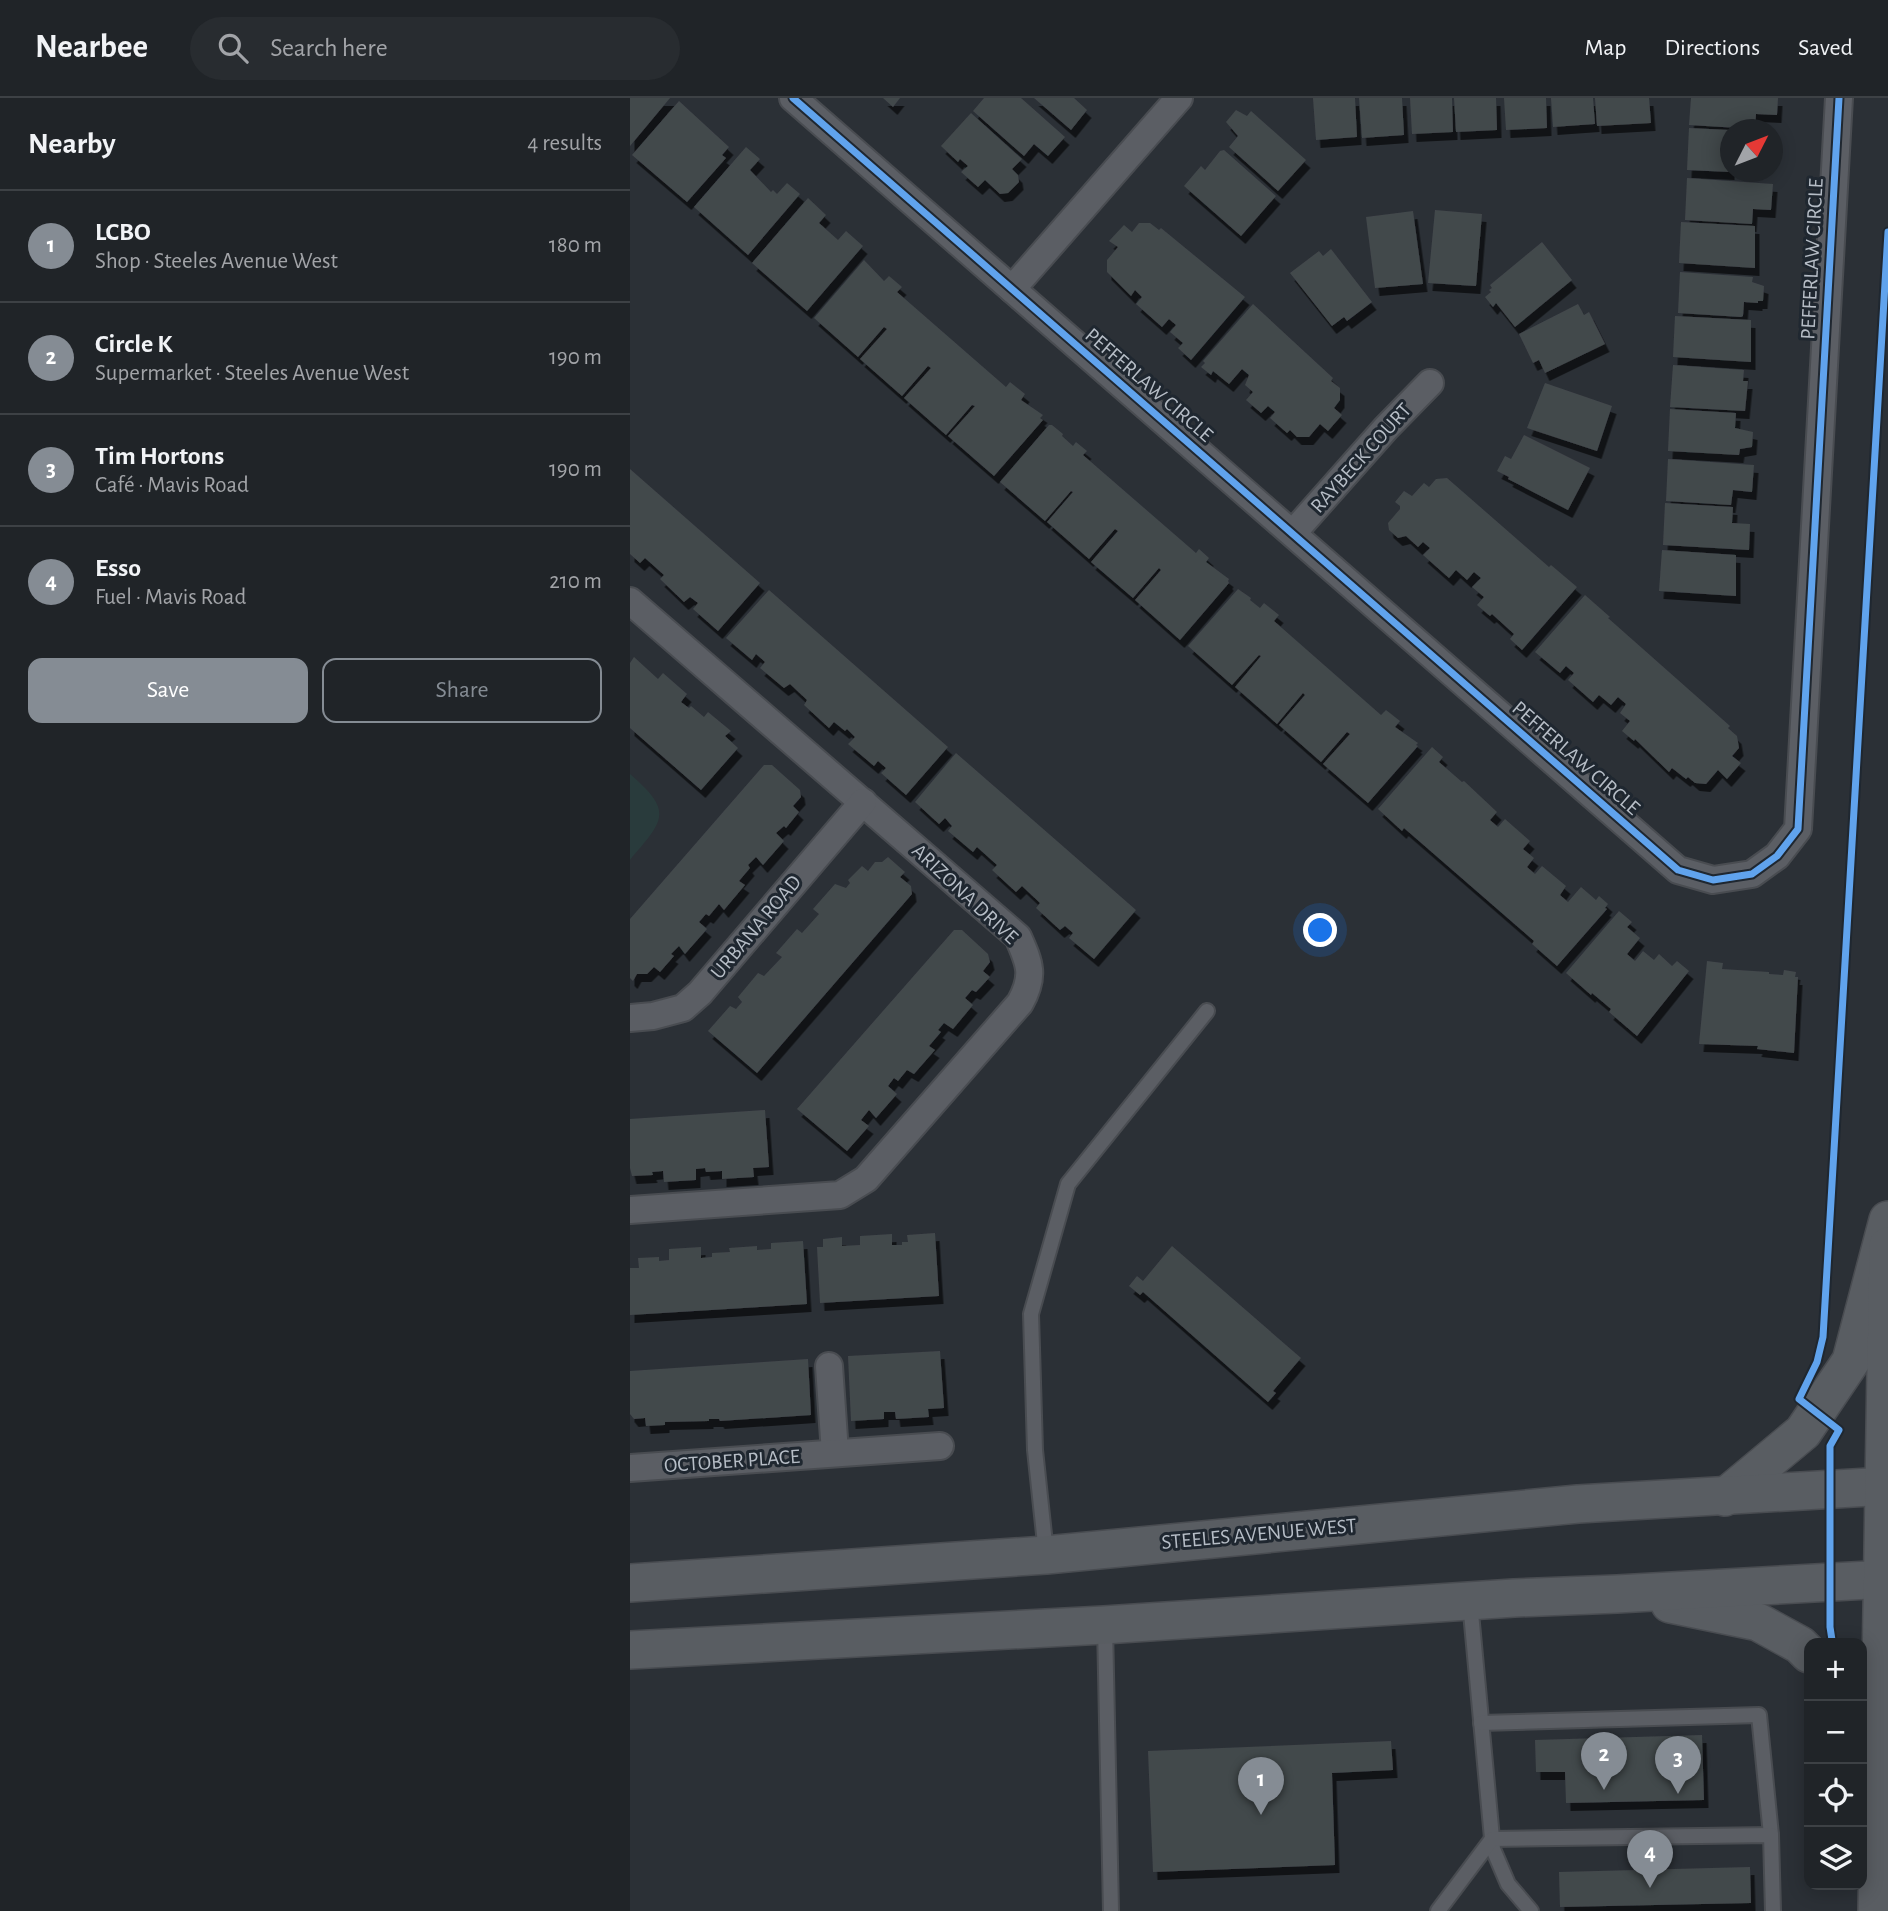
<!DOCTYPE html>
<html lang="en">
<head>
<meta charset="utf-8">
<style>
	body { margin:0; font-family:"Alegreya Sans",sans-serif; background:#282c30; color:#f1f3f6 }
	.controls { position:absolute; right:21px; bottom:21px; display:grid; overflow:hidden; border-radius:14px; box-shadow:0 4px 18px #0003 }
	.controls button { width:63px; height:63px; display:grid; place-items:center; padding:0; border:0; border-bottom:2px solid #3d4145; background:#202428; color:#f1f3f6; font:35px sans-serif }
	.compass { position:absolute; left:1090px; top:21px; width:63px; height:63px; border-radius:50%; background:#202428; box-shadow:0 4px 18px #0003; rotate:48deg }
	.you { position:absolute; left:691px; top:833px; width:24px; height:24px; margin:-18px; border:5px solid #fff; border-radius:50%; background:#1a73e8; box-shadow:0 0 0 10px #1a73e833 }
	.badge { display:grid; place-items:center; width:46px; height:46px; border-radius:50%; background:#858c94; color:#fff; font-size:23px; font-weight:700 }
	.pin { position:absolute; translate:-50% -58px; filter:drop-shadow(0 2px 4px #0008) }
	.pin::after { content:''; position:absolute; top:37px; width:24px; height:21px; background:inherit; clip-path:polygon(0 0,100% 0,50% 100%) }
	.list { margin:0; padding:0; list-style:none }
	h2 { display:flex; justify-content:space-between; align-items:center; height:91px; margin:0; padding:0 28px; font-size:30px }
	h2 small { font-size:23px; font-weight:400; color:#a2a4a8 }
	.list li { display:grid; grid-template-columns:46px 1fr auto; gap:21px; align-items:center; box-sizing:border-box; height:112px; padding:0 28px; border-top:2px solid #3d4145 }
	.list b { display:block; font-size:26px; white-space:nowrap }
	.list p { margin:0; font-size:23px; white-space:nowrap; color:#a2a4a8 }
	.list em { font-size:23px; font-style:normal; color:#a2a4a8 }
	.actions { display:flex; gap:14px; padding:21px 28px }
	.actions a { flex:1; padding:16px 0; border:2px solid #858c94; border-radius:14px; text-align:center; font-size:24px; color:#858c94 }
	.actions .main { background:#858c94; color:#fff }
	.icon { flex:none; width:38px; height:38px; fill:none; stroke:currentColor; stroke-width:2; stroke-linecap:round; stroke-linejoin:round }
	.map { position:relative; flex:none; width:1258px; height:1813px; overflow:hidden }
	header { display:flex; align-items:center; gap:42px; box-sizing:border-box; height:98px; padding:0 35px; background:#202428; border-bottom:2px solid #3d4145 }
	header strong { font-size:33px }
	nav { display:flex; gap:38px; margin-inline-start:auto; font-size:24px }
	.search { width:490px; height:63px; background:#282c30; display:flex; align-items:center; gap:18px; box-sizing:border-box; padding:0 24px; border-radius:38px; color:#a2a4a8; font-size:26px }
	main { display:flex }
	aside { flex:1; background:#202428 }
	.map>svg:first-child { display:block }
</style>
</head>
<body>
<header>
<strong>Nearbee</strong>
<div class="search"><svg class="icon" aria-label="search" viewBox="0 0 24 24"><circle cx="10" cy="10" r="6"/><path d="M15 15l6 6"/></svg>Search here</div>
<nav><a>Map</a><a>Directions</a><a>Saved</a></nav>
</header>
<main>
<aside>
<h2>Nearby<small>4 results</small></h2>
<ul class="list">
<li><span class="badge">1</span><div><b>LCBO</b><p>Shop · Steeles Avenue West</p></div><em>180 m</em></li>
<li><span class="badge">2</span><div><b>Circle K</b><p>Supermarket · Steeles Avenue West</p></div><em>190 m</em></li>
<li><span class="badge">3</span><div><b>Tim Hortons</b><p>Café · Mavis Road</p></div><em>190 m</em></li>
<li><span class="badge">4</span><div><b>Esso</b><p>Fuel · Mavis Road</p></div><em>210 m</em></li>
</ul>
<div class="actions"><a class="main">Save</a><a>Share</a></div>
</aside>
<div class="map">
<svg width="1258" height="1813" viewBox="0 0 1258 1813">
	<defs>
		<filter id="shadow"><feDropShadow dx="4.5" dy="8" stdDeviation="0" flood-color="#0009"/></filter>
	</defs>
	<rect width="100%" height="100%" fill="#2b3036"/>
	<!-- green -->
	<path fill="#293b3c" d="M 0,676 C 44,714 34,722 0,762 Z"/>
	<!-- building -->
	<g fill="#43484c" filter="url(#shadow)">
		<path d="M 0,0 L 40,0 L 0,48 Z"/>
		<path d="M 253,0 L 270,0 L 263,9 Z"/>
		<path d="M 354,0 L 391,0 L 435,39 L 418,58 L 404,46 L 394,58 L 343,13 Z"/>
		<path d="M 404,0 L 444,0 L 457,12 L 441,32 Z"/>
		<path d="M 683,0 L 725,0 L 727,39 L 686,42 Z"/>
		<path d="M 729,0 L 772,0 L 774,37 L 732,40 Z"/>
		<path d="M 780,0 L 822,0 L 823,34 L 782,36 Z"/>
		<path d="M 824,0 L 866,0 L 867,32 L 826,34 Z"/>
		<path d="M 874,0 L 916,0 L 917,30 L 876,32 Z"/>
		<path d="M 921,0 L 963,0 L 965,26 L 923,29 Z"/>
		<path d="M 965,0 L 1019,0 L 1021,25 L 967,28 Z"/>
		<path d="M 1061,0 L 1148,0 L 1147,17 L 1126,16 L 1125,31 L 1059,27 Z"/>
		<path d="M 49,3 L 99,49 L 92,57 L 96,60 L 57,104 L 2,57 Z"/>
		<path d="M 606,12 L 617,18 L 621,13 L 676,62 L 648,93 L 599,49 L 608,38 L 596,24 Z"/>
		<path d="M 341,15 L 392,61 L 382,71 L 388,77 L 389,84 L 378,95 L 370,96 L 355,82 L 348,89 L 331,74 L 338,68 L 330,61 L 328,64 L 311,48 Z"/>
		<path d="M 1059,30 L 1100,32 L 1100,74 L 1057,72 Z"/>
		<path d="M 116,49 L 130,61 L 120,72 L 141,94 L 143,92 L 147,96 L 157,85 L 170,96 L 118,157 L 64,109 Z"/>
		<path d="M 594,52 L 646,98 L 611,138 L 554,88 L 571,68 L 575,72 L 590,53 Z"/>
		<path d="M 1057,80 L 1143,86 L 1141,112 L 1123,111 L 1122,126 L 1055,122 Z"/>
		<path d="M 178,100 L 196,117 L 189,125 L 208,142 L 216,133 L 233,148 L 177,213 L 122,165 Z"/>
		<path d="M 805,112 L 852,116 L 846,188 L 798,185 Z"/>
		<path d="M 783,113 L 793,186 L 745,190 L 736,119 Z"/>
		<path d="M 1051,124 L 1125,128 L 1125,170 L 1049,165 Z"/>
		<path d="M 509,125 L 520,125 L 529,132 L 531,130 L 615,199 L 561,262 L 548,250 L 553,245 L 540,234 L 546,227 L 539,221 L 532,229 L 506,206 L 512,199 L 505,192 L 501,198 L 477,174 L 477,162 L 488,149 L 479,143 L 494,127 L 502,134 Z"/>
		<path d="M 912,144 L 942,182 L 885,229 L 866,205 L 863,209 L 855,199 L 861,194 L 859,192 L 862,190 L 860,187 Z"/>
		<path d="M 701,151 L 742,204 L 717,223 L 714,219 L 702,228 L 660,175 L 689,153 L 693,158 Z"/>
		<path d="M 234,162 L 254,183 L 259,178 L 272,189 L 267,194 L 376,289 L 380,284 L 395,296 L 391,302 L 413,317 L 410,320 L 413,322 L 364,378 L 318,338 L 345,308 L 342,307 L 316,337 L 274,300 L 301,270 L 298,268 L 272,298 L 230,261 L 257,231 L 254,229 L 228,259 L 184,220 Z"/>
		<path d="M 1050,174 L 1123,179 L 1122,184 L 1134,188 L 1133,203 L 1128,203 L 1128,205 L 1114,204 L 1113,218 L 1111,219 L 1048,215 Z"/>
		<path d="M 623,206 L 703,280 L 701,283 L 710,290 L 710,302 L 704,310 L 712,317 L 698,333 L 690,326 L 679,339 L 667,339 L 660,332 L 657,335 L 640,320 L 645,314 L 638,308 L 631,315 L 616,302 L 623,294 L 615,287 L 619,277 L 612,271 L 599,286 L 583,273 L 581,277 L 571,269 L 575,265 L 573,263 Z"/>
		<path d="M 948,206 L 954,217 L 959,214 L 975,246 L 915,275 L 909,262 L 903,265 L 889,236 Z"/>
		<path d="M 1045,218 L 1121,222 L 1121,264 L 1043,259 Z"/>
		<path d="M 1043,267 L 1114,272 L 1113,283 L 1118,283 L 1115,313 L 1040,309 Z"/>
		<path d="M 915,285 L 982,308 L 967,353 L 897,330 Z"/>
		<path d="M 1040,311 L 1106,315 L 1105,330 L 1123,334 L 1122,349 L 1110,351 L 1109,357 L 1038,353 Z"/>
		<path d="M 419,327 L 422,327 L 433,336 L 432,338 L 443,348 L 446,344 L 457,353 L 453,357 L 566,455 L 569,451 L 579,460 L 576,464 L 599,481 L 598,483 L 599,485 L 550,542 L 505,502 L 531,472 L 529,470 L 503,500 L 461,464 L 488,433 L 485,431 L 459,461 L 417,424 L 443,394 L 441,393 L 415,423 L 370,384 Z"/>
		<path d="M 894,337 L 960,370 L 938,412 L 878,381 L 879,379 L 867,373 L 875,358 L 881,361 Z"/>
		<path d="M 1038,361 L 1124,367 L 1122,394 L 1103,392 L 1101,407 L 1036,403 Z"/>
		<path d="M 0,371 L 130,485 L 88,533 L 63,511 L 68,505 L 60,499 L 54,504 L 30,481 L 34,477 L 15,460 L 10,465 L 0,456 Z"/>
		<path d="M 817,380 L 919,469 L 921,467 L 947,489 L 892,552 L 880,541 L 884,536 L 862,516 L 860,518 L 847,507 L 854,499 L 842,489 L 851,480 L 844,474 L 837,482 L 826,472 L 819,480 L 793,457 L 800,450 L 793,444 L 788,449 L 776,438 L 768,440 L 759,432 L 758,425 L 770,411 L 770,408 L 765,404 L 774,393 L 782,398 L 794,385 L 799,389 L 806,381 Z"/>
		<path d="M 1035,405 L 1103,409 L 1102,425 L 1120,426 L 1119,452 L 1033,447 Z"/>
		<path d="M 1032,452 L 1106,457 L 1106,498 L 1029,493 Z"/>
		<path d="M 608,491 L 621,500 L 620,502 L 630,510 L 634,505 L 649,517 L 644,523 L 751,617 L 756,612 L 770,623 L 765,629 L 788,645 L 786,647 L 788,648 L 738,705 L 693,666 L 720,636 L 717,634 L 691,664 L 649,627 L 675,597 L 673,595 L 647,626 L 605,589 L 631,558 L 629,557 L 602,587 L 558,548 Z"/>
		<path d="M 139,492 L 318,649 L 276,697 L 251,675 L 256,670 L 248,663 L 244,668 L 218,646 L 225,639 L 217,631 L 215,633 L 204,624 L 199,630 L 174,607 L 177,602 L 160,586 L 154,590 L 130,570 L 135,564 L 126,556 L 122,562 L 96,540 Z"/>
		<path d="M 955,497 L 980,519 L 978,520 L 1100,628 L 1098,630 L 1107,638 L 1109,650 L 1102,658 L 1111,665 L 1097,681 L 1088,672 L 1076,686 L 1065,685 L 1058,679 L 1056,681 L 1042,670 L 1039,674 L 1005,641 L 1004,643 L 992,633 L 1000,623 L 990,615 L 996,606 L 988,599 L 981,607 L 969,597 L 963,604 L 938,582 L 944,575 L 936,568 L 930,575 L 905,554 Z"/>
		<path d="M 4,559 L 28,581 L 33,575 L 57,596 L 51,604 L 59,610 L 61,608 L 74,619 L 78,614 L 101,633 L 95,638 L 108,650 L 71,692 L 0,630 L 0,565 Z"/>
		<path d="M 802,649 L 813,659 L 809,664 L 832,684 L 834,683 L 867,714 L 860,722 L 868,729 L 875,721 L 900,743 L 893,751 L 904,760 L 897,769 L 905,776 L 912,768 L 936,788 L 930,797 L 938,804 L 951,789 L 966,802 L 969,798 L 978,806 L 975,810 L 977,811 L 927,868 L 902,846 L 904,843 L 774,730 L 772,733 L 748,711 Z"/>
		<path d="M 326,655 L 506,812 L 464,861 L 439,840 L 443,835 L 435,828 L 430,832 L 406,810 L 410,805 L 392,788 L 386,794 L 362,772 L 367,767 L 347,749 L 343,754 L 318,733 L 322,728 L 315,720 L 309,726 L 285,704 Z"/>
		<path d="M 134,667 L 142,667 L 170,692 L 171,699 L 163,708 L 169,714 L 156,730 L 154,728 L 146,735 L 154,743 L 133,767 L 126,759 L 118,767 L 120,770 L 109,783 L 115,787 L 94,812 L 89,806 L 79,818 L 76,816 L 69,824 L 77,831 L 55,856 L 49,848 L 41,856 L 44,858 L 30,874 L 24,869 L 17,876 L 7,876 L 3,883 L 0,880 L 0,821 Z"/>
		<path d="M 258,759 L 275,774 L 270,779 L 281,788 L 282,796 L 127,975 L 78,933 L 100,908 L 106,911 L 112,904 L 108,899 L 128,875 L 134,878 L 152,859 L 146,855 L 167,831 L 172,835 L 189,816 L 183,811 L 205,786 L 216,790 L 220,785 L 218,782 L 232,768 L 238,773 L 245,764 L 252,764 Z"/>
		<path d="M 989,813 L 1002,824 L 997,829 L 1010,840 L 997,856 L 1005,863 L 1013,853 L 1024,862 L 1029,856 L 1042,868 L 1047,863 L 1059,873 L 1007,938 L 979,914 L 981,911 L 962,895 L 961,897 L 936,875 Z"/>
		<path d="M 324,832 L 332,832 L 358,856 L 360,864 L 353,873 L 360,879 L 346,894 L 342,892 L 335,900 L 343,907 L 323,931 L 314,925 L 308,932 L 311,934 L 299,948 L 305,952 L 284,976 L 277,972 L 268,983 L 264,980 L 258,988 L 267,996 L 246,1020 L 239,1012 L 231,1022 L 239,1028 L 217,1053 L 167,1011 Z"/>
		<path d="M 1077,863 L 1093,865 L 1092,871 L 1139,874 L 1139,876 L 1153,877 L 1154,872 L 1166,874 L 1165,879 L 1168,879 L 1164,955 L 1127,951 L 1128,948 L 1069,946 Z"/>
		<path d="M 135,1012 L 139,1069 L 123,1070 L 124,1079 L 92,1081 L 92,1073 L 76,1074 L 75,1070 L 66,1071 L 66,1082 L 34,1084 L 33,1073 L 22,1074 L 23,1077 L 2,1078 L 0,1070 L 0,1021 Z"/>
		<path d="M 305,1135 L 309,1198 L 190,1205 L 187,1149 L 193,1149 L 193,1141 L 212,1139 L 212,1148 L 230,1147 L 230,1138 L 262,1136 L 262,1147 L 272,1147 L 272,1144 L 278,1144 L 277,1137 Z"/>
		<path d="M 173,1143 L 177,1206 L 0,1217 L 0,1170 L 9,1170 L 8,1160 L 29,1159 L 29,1163 L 39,1162 L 39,1151 L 71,1149 L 71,1160 L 82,1159 L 82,1155 L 100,1154 L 99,1150 L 127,1148 L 127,1152 L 141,1151 L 141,1145 Z"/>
		<path d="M 542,1148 L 671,1260 L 643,1293 L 646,1295 L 638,1304 L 513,1194 L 510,1197 L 499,1188 L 507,1178 L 513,1183 Z"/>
		<path d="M 310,1253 L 314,1310 L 298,1311 L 299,1319 L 266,1321 L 265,1314 L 254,1314 L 254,1321 L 221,1323 L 218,1258 Z"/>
		<path d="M 178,1261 L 181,1317 L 90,1323 L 89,1321 L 79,1321 L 79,1323 L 35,1324 L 35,1327 L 16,1328 L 15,1320 L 4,1321 L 0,1316 L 0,1273 Z"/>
		<path d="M 1072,1637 L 1074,1702 L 936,1705 L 935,1674 L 906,1674 L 905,1642 Z"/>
		<path d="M 761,1643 L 763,1672 L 702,1675 L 705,1767 L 523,1774 L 518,1653 Z"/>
		<path d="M 1120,1769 L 1121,1805 L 930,1809 L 929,1774 Z"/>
	</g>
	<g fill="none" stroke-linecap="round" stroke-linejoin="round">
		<defs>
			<g id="lane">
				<path d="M 416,1455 L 405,1352 L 401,1216 L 438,1086 L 577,913"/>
				<path d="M 840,1504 L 863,1751 L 878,1786 L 901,1813"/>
				<path d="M 475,1528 L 481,1813"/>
				<path d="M 851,1625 L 1129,1617 L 1141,1737"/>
				<path d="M 808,1813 L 862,1741 L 1141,1737 L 1143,1813"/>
			</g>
			<g id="street">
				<path d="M 163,0 L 1048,772 L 1083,782 L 1122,776 L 1147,758 L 1168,731 L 1209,0"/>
				<path d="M 382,191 L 549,0"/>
				<path d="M 663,435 L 756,330 L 800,285"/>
				<path d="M 0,503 L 388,839 C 400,866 405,878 390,905 L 236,1081 L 210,1097 L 0,1112"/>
				<path d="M 0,920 L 23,918 L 53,910 L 70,895 L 233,704"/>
				<path d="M 199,1268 L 205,1355"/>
				<path d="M 0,1370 L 310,1348"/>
			</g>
			<g id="secondary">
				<path d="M 1095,1399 L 1173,1334 L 1221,1263 L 1258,1122"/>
				<path d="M 0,1485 L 416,1457 L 948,1406 L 1258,1388"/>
				<path d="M 1040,1506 L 1128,1524 L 1170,1547 L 1179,1556"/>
				<path d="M 0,1552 L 474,1527 L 884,1500 L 987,1496 L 1258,1481"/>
				<path d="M 1247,1813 L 1258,1148"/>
			</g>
		</defs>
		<!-- lane casing -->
		<use href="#lane" stroke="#494c51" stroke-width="18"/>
		<!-- street casing -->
		<use href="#street" stroke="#494c51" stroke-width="30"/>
		<!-- secondary casing -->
		<use href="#secondary" stroke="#494c51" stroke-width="40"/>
		<!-- lane -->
		<use href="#lane" stroke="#5b5e64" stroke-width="14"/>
		<!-- street -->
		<use href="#street" stroke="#5b5e64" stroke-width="26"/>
		<!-- secondary -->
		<use href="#secondary" stroke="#595d62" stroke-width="37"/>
		<defs>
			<g id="cycleway">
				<path d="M 163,0 L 1048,772 L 1083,782 L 1122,776 L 1147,758 L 1168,731 L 1209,0"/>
				<path d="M 1200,1545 L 1202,1542 L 1200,1529 L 1200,1348 L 1209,1332 L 1169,1301 L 1187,1264 L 1193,1239 L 1258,134"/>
			</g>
		</defs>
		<!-- cycleway casing -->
		<use href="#cycleway" stroke="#1f2730" stroke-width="11"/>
		<!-- cycleway -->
		<use href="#cycleway" stroke="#60a3ed" stroke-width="7"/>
	</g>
	<g text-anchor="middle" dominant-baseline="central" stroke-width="6" stroke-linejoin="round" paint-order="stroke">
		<!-- street labels -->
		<g font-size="21" fill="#b6bdc6" stroke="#1f2730">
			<text transform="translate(1182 161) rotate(-87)">PEFFERLAW CIRCLE</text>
			<text transform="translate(519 287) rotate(41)">PEFFERLAW CIRCLE</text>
			<text transform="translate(731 360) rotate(-48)">RAYBECK COURT</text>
			<text transform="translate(946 660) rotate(41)">PEFFERLAW CIRCLE</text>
			<text transform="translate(335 796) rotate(43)">ARIZONA DRIVE</text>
			<text transform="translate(126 829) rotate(-50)">URBANA ROAD</text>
			<text transform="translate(102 1363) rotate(-4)">OCTOBER PLACE</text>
			<text transform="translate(629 1436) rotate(-5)">STEELES AVENUE WEST</text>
		</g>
	</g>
</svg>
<div class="controls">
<button>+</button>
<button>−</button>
<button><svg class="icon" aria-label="locate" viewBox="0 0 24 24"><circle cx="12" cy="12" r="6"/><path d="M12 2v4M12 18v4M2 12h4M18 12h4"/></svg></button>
<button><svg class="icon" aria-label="layers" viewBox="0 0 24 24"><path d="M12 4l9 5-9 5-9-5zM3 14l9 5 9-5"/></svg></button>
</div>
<svg class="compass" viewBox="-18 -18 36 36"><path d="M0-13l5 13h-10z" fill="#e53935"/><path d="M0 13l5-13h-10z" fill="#a2a4a8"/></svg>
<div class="you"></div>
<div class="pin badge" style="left:631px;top:1717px">1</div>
<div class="pin badge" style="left:974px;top:1692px">2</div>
<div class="pin badge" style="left:1048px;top:1696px">3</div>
<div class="pin badge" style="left:1020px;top:1790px">4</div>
</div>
</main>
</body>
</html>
